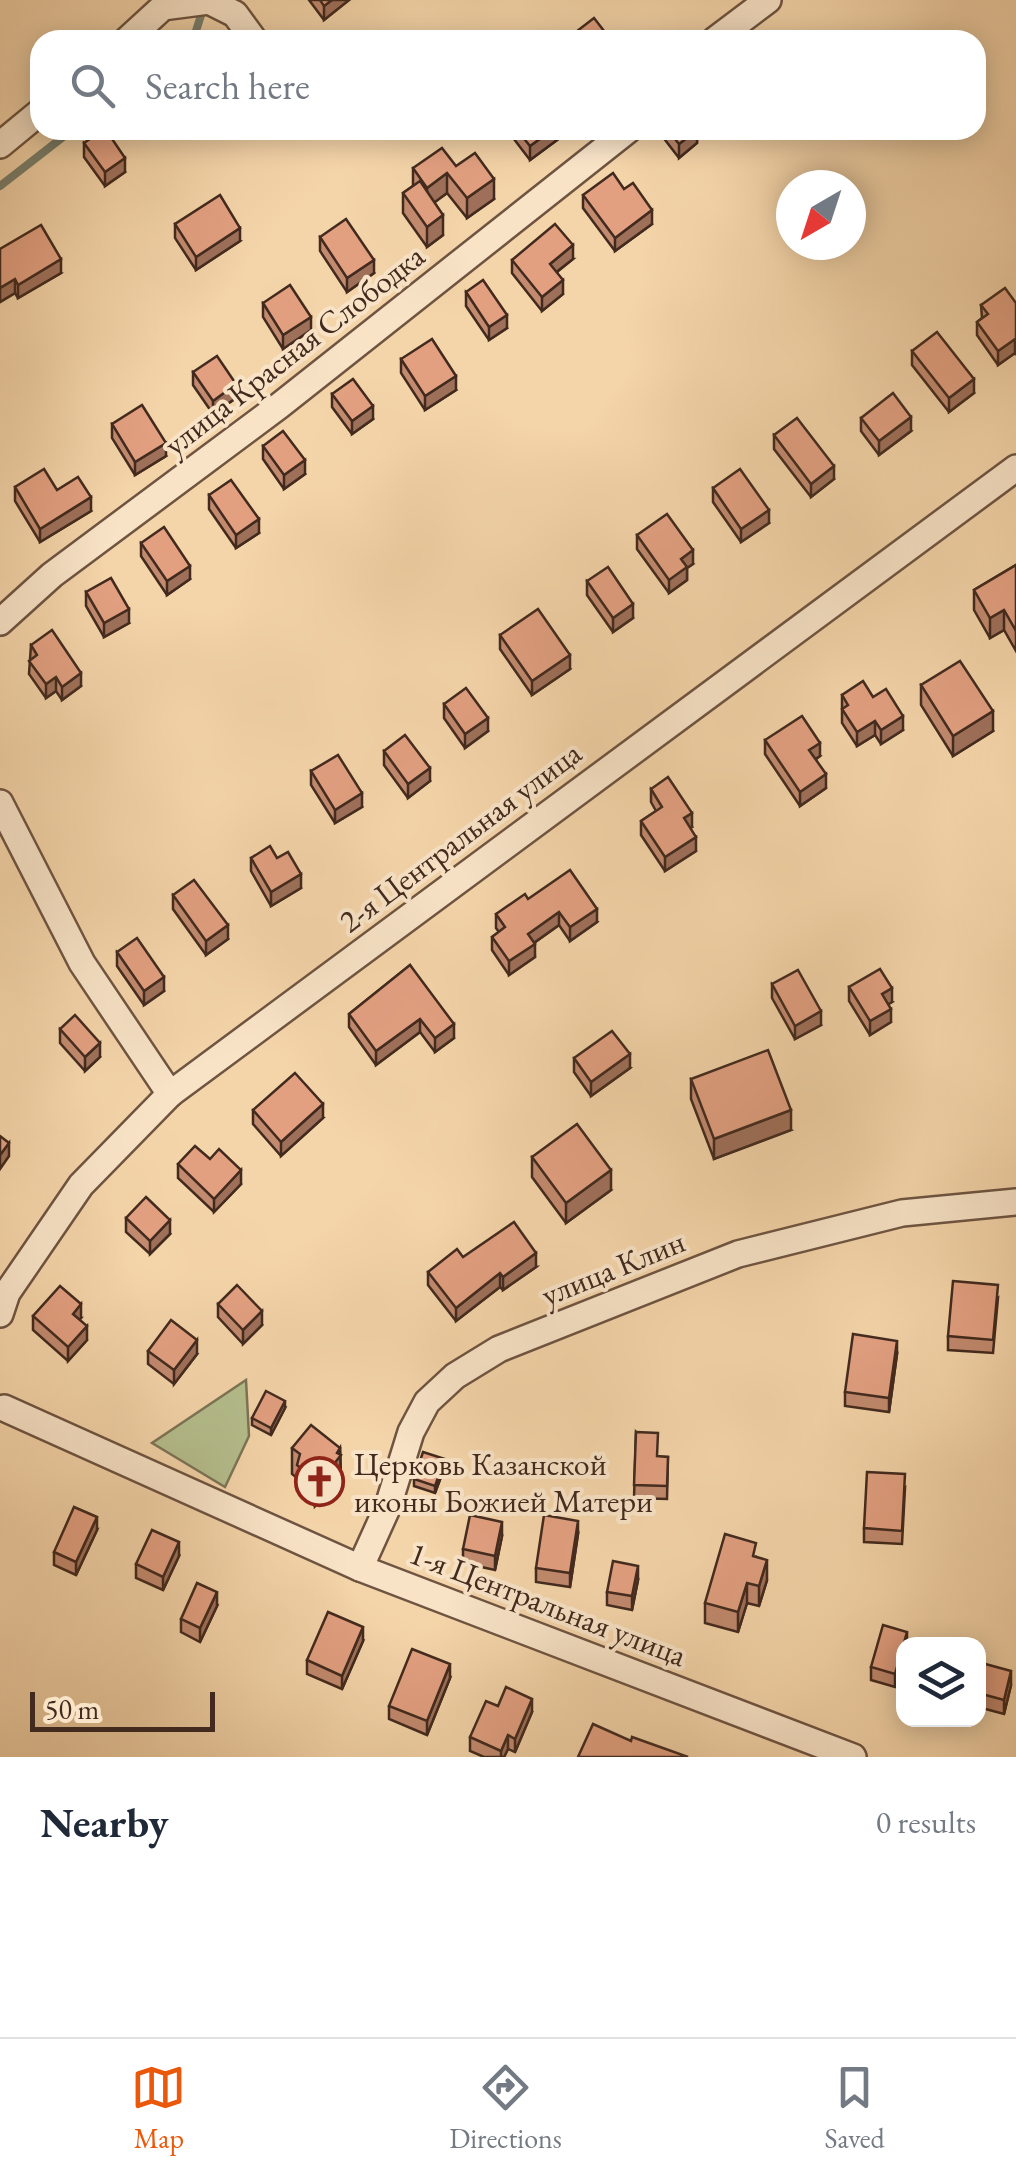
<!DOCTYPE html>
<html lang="en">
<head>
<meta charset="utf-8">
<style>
	body { margin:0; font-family:"EB Garamond",serif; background:#f6f6f7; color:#1f2937 }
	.controls { position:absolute; right:30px; bottom:30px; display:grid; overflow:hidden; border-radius:20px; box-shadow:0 5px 25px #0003 }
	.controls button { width:90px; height:90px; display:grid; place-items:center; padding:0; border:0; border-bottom:2px solid #e0e1e3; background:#fff; color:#1f2937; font:50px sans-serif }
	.compass { position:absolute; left:776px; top:170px; width:90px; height:90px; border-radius:50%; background:#fff; box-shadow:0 5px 25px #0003; rotate:219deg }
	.scale { position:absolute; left:30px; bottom:25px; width:185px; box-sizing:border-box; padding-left:10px; border:5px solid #422a1e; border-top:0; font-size:28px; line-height:35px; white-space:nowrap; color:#422a1e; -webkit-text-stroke:8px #f8e3c7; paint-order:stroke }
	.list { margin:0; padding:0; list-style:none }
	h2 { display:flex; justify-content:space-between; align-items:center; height:130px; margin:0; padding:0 40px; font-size:42px }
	h2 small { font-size:32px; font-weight:400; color:#747a83 }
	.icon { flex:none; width:55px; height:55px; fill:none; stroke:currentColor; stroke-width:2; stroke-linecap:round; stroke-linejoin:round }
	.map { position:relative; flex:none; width:1016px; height:1757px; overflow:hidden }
	.search { position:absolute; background:#fff; box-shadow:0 5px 25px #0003; left:30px; right:30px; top:30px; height:110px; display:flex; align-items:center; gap:25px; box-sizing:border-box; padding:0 35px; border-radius:30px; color:#747a83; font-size:38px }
	.sheet { height:280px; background:#fff }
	nav { display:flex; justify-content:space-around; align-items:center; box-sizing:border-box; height:140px; border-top:2px solid #e0e1e3; background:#fff; font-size:28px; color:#747a83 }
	nav a { display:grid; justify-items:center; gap:5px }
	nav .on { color:#ea580c }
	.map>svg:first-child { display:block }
</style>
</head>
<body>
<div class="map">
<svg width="1016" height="1757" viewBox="0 0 1016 1757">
	<rect width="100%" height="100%" fill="#f4d4a9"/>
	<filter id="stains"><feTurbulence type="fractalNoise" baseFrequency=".002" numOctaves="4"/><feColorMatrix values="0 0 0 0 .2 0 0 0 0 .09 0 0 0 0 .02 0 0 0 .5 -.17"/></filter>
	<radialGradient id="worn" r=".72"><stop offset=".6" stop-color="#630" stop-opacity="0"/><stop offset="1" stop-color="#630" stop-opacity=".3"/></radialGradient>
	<!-- green -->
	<path fill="#b5be8d" stroke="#7c7456" stroke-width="2.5" d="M 246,1380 L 249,1436 L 225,1487 L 152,1443 Z"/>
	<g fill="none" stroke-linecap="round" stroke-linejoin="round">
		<!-- stream -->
		<g stroke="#79806e" stroke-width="8">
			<path d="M 188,40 L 195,34 L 203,9"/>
			<path d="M 0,186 L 72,130"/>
		</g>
		<defs>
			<g id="minor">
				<path d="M 127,40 L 163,7 L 209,1 L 235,14 L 254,40"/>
				<path d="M 715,40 L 768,0"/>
				<path d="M 0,145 L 40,112"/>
				<path d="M 0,622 L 52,575 L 279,406 L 628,130"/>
				<path d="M 0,803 L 82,963 L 170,1094"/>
				<path d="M 0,1314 L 7,1293 L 81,1185 L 170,1094 L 1016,468"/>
				<path d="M 4,1408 L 360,1568 L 853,1757"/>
				<path d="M 360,1568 L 388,1506 L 411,1432 L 427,1402 L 455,1376 L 499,1349 L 738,1254 L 902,1213 L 1016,1202"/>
			</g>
		</defs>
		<!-- minor casing -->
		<use href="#minor" stroke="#6e5441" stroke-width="30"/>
		<!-- minor -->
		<use href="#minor" stroke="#f8e3c7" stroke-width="25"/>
	</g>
	<!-- wall -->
	<g fill="#c28a6f" stroke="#422a1e" stroke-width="2.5">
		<path d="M 309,0 L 349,0 L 324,20 Z"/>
		<path d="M 507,130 L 561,130 L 561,137 L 530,160 Z"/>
		<path d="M 659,130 L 697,130 L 697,143 L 679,158 L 659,132 Z"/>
		<path d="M 84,143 L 125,172 L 105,186 L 84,157 Z"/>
		<path d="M 456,166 L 494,199 L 467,218 L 447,193 L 434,202 L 443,235 L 427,247 L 403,213 L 403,193 L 413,186 L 413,168 Z"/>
		<path d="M 624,189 L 652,224 L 615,251 L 583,208 L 583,195 Z"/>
		<path d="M 175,224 L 240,241 L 196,270 L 175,238 Z"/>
		<path d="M 320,237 L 374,273 L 347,292 L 320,251 Z"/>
		<path d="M 0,249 L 61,273 L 18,298 L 15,293 L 0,302 Z"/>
		<path d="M 573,259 L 557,272 L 563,294 L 542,311 L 512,273 L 512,260 Z"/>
		<path d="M 466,292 L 507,328 L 489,340 L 466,306 Z"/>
		<path d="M 263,303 L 311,330 L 283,349 L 263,317 Z"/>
		<path d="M 1016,303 L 1016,355 L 1015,353 L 998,365 L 977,335 L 977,322 L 982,318 L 981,305 Z"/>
		<path d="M 912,351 L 974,393 L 949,412 L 912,365 Z"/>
		<path d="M 401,359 L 456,390 L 425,410 L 401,373 Z"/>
		<path d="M 193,372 L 236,398 L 213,414 L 193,385 Z"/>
		<path d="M 332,394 L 373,419 L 352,434 L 332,407 Z"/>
		<path d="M 861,418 L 911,431 L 879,455 L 861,431 Z"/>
		<path d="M 112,424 L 166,456 L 135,475 L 112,438 Z"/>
		<path d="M 774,435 L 834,479 L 811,497 L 774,449 Z"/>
		<path d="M 263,446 L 305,474 L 284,489 L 263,459 Z"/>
		<path d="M 15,487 L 57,490 L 91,511 L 40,542 L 15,501 Z"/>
		<path d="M 713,488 L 769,523 L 741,542 L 713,502 Z"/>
		<path d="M 209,495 L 259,533 L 236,548 L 209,509 Z"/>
		<path d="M 637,535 L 693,564 L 687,568 L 687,580 L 669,593 L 637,549 Z"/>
		<path d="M 141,543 L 190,579 L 167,595 L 141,556 Z"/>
		<path d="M 1016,565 L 1016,651 L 1004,630 L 990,638 L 974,610 L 974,590 Z"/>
		<path d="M 587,581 L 633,618 L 613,632 L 587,595 Z"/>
		<path d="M 86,592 L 129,623 L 104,637 L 86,606 Z"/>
		<path d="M 500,635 L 570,669 L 532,695 L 500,649 Z"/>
		<path d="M 31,645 L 81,686 L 62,700 L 56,691 L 46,698 L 29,674 Z"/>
		<path d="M 921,685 L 993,731 L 953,756 L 921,705 Z"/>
		<path d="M 842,695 L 873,697 L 903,730 L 881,744 L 875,735 L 857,746 L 842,723 Z"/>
		<path d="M 444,704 L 488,731 L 465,748 L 444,718 Z"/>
		<path d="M 765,740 L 820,756 L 816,759 L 826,788 L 800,806 L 765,754 Z"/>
		<path d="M 384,751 L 430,781 L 408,798 L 384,765 Z"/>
		<path d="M 311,771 L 362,807 L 335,823 L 311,785 Z"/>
		<path d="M 651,789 L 692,827 L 690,828 L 696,851 L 665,871 L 641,835 L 641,821 L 656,811 L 651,802 Z"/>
		<path d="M 251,858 L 277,858 L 301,888 L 271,906 L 251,871 Z"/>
		<path d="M 173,895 L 228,939 L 206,955 L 173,909 Z"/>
		<path d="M 528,899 L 597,922 L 570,941 L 559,925 L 534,943 L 535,957 L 509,975 L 492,950 L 492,937 L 499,932 L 496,928 L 496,914 Z"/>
		<path d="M 117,952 L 164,991 L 144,1005 L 117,966 Z"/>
		<path d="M 410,965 L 454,1038 L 435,1052 L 420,1032 L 376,1065 L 349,1027 L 349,1014 Z"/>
		<path d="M 772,984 L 821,1025 L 795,1039 L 772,998 Z"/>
		<path d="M 849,987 L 892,1002 L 888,1004 L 891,1022 L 870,1035 L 849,1001 Z"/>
		<path d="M 60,1029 L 100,1057 L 85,1071 L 60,1043 Z"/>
		<path d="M 574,1058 L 630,1068 L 591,1096 L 574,1072 Z"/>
		<path d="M 691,1079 L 791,1130 L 714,1159 L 691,1099 Z"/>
		<path d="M 253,1110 L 323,1118 L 281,1156 L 253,1124 Z"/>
		<path d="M 532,1157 L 611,1190 L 566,1223 L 532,1177 Z"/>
		<path d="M 210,1159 L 241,1184 L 214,1212 L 178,1178 L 178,1164 Z"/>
		<path d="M 126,1218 L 170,1234 L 150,1254 L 126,1232 Z"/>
		<path d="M 536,1267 L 503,1290 L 500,1287 L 456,1321 L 428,1285 L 428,1272 Z"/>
		<path d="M 998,1298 L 993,1353 L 948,1350 L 948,1336 Z"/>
		<path d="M 218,1304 L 262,1325 L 243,1344 L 218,1317 Z"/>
		<path d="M 33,1316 L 81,1318 L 79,1320 L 87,1340 L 68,1361 L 33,1330 Z"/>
		<path d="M 148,1351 L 197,1354 L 174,1384 L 148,1364 Z"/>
		<path d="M 897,1354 L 889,1412 L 845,1406 L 845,1392 Z"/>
		<path d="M 285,1408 L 271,1435 L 252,1425 L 252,1418 Z"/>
		<path d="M 636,1432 L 658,1457 L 668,1457 L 667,1499 L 634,1498 Z"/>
		<path d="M 292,1448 L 340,1448 L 341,1481 L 323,1503 L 319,1501 L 315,1506 L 297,1491 L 297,1478 L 292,1474 Z"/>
		<path d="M 445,1466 L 435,1493 L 414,1486 L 414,1479 Z"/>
		<path d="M 905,1488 L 902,1544 L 864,1542 L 864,1528 Z"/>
		<path d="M 97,1530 L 76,1575 L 54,1565 L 54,1552 Z"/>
		<path d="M 578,1534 L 570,1587 L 536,1582 L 536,1568 Z"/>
		<path d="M 502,1536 L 495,1570 L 463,1563 L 463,1549 Z"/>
		<path d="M 179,1556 L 163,1590 L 136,1578 L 136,1564 Z"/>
		<path d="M 756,1557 L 767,1580 L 759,1606 L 747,1603 L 738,1632 L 705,1623 L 705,1603 Z"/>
		<path d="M 638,1580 L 632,1610 L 607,1605 L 607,1592 Z"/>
		<path d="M 217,1606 L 200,1642 L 181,1632 L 181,1619 Z"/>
		<path d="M 363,1641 L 342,1689 L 307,1674 L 307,1660 Z"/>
		<path d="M 907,1644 L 895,1687 L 871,1680 L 871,1667 Z"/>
		<path d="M 978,1662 L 1011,1685 L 1004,1714 L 978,1707 Z"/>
		<path d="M 450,1678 L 427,1735 L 389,1719 L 389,1706 Z"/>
		<path d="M 498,1706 L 532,1712 L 515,1752 L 508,1749 L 504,1757 L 484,1757 L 470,1751 L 470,1737 Z"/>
	</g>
	<!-- shaded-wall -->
	<g fill="#9e705a" stroke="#422a1e" stroke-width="2.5">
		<path d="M 332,0 L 349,0 L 324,20 L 324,6 Z"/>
		<path d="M 552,130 L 561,130 L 561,137 L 530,160 L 530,146 Z"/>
		<path d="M 697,130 L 697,143 L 679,158 L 679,144 Z"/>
		<path d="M 125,158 L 125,172 L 105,186 L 105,172 Z"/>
		<path d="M 447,173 L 447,193 L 427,208 L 427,188 Z"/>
		<path d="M 494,179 L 494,199 L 467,218 L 467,198 Z"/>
		<path d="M 652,210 L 652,224 L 615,251 L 615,238 Z"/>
		<path d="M 443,215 L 443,235 L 427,247 L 427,227 Z"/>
		<path d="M 240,228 L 240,241 L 196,270 L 196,257 Z"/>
		<path d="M 573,245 L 573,259 L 550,277 L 550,264 Z"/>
		<path d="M 61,259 L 61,273 L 18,298 L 18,285 Z"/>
		<path d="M 374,260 L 374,273 L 347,292 L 347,278 Z"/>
		<path d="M 15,279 L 15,293 L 0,302 L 0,288 Z"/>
		<path d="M 563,280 L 563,294 L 542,311 L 542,297 Z"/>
		<path d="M 507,315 L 507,328 L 489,340 L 489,327 Z"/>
		<path d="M 311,317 L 311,330 L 283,349 L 283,335 Z"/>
		<path d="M 1015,339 L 1015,353 L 998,365 L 998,351 Z"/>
		<path d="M 456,376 L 456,390 L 425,410 L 425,396 Z"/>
		<path d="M 974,379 L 974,393 L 949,412 L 949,398 Z"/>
		<path d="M 236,384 L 236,398 L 213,414 L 213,401 Z"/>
		<path d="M 373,406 L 373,419 L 352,434 L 352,421 Z"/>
		<path d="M 911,417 L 911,431 L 879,455 L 879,441 Z"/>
		<path d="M 166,443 L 166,456 L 135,475 L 135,462 Z"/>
		<path d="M 305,460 L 305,474 L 284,489 L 284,475 Z"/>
		<path d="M 834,466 L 834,479 L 811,497 L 811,484 Z"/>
		<path d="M 91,497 L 91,511 L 40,542 L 40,529 Z"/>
		<path d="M 769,510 L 769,523 L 741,542 L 741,529 Z"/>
		<path d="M 259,519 L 259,533 L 236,548 L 236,535 Z"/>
		<path d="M 693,550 L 693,564 L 687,568 L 687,580 L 669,593 L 669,580 L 681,559 Z"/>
		<path d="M 190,566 L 190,579 L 167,595 L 167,581 Z"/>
		<path d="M 633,604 L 633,618 L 613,632 L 613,618 Z"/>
		<path d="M 129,609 L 129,623 L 104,637 L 104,623 Z"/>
		<path d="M 1004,610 L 1004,630 L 990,638 L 990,618 Z"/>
		<path d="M 570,655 L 570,669 L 532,695 L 532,681 Z"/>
		<path d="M 81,673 L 81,686 L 62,700 L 62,687 Z"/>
		<path d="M 56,677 L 56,691 L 46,698 L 46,684 Z"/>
		<path d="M 993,711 L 993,731 L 953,756 L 953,736 Z"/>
		<path d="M 903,716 L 903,730 L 881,744 L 881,730 Z"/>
		<path d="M 488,718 L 488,731 L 465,748 L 465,734 Z"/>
		<path d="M 875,721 L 875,735 L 857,746 L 857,732 Z"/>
		<path d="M 820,743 L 820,756 L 809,763 L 809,750 Z"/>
		<path d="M 430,768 L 430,781 L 408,798 L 408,784 Z"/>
		<path d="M 826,774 L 826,788 L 800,806 L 800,792 Z"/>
		<path d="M 362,793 L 362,807 L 335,823 L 335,810 Z"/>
		<path d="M 692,813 L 692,827 L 684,832 L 684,818 Z"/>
		<path d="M 696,837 L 696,851 L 665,871 L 665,857 Z"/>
		<path d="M 301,874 L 301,888 L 271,906 L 271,892 Z"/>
		<path d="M 597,909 L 597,922 L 570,941 L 570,927 Z"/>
		<path d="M 559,912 L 559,925 L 528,947 L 528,934 Z"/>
		<path d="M 228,925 L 228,939 L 206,955 L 206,941 Z"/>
		<path d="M 535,944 L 535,957 L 509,975 L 509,961 Z"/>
		<path d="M 164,977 L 164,991 L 144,1005 L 144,991 Z"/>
		<path d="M 892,988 L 892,1002 L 882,1008 L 882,994 Z"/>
		<path d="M 891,1009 L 891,1022 L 870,1035 L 870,1021 Z"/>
		<path d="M 821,1011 L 821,1025 L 795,1039 L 795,1026 Z"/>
		<path d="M 420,1019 L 420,1032 L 376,1065 L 376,1051 Z"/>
		<path d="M 454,1024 L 454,1038 L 435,1052 L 435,1038 Z"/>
		<path d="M 100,1043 L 100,1057 L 85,1071 L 85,1057 Z"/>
		<path d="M 630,1054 L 630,1068 L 591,1096 L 591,1082 Z"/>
		<path d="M 323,1104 L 323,1118 L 281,1156 L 281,1142 Z"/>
		<path d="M 791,1110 L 791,1130 L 714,1159 L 714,1139 Z"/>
		<path d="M 9,1143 L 9,1156 L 0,1169 L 0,1155 Z"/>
		<path d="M 241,1170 L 241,1184 L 214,1212 L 214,1199 Z"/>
		<path d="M 611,1170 L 611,1190 L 566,1223 L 566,1203 Z"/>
		<path d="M 170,1220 L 170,1234 L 150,1254 L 150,1241 Z"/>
		<path d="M 536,1253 L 536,1267 L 503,1290 L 503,1277 Z"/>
		<path d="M 500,1273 L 500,1287 L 456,1321 L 456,1308 Z"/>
		<path d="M 81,1304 L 81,1318 L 73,1327 L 73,1314 Z"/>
		<path d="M 262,1311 L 262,1325 L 243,1344 L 243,1330 Z"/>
		<path d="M 87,1326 L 87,1340 L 68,1361 L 68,1347 Z"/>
		<path d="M 197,1340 L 197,1354 L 174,1384 L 174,1370 Z"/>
		<path d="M 897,1341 L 897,1354 L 889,1412 L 889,1398 Z"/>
		<path d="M 285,1401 L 285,1408 L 271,1435 L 271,1428 Z"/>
		<path d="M 340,1448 L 341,1481 L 323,1503 L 323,1478 Z"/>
		<path d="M 445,1459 L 445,1466 L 435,1493 L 435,1486 Z"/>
		<path d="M 319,1475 L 319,1501 L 315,1506 L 315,1480 Z"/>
		<path d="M 97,1517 L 97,1530 L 76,1575 L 76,1562 Z"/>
		<path d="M 578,1521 L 578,1534 L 570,1587 L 570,1573 Z"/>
		<path d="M 502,1522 L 502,1536 L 495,1570 L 495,1556 Z"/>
		<path d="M 179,1542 L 179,1556 L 163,1590 L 163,1577 Z"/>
		<path d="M 767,1560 L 767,1580 L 759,1606 L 759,1586 Z"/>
		<path d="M 638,1566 L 638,1580 L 632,1610 L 632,1596 Z"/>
		<path d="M 747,1583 L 747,1603 L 738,1632 L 738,1612 Z"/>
		<path d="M 217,1592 L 217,1606 L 200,1642 L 200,1628 Z"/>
		<path d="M 363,1627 L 363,1641 L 342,1689 L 342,1676 Z"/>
		<path d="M 907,1632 L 907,1644 L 904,1644 L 904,1657 L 895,1687 L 895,1674 Z"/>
		<path d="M 450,1664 L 450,1678 L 427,1735 L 427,1721 Z"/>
		<path d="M 1011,1671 L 1011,1685 L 1004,1714 L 1004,1700 Z"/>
		<path d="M 532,1699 L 532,1712 L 515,1752 L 515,1739 Z"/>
		<path d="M 508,1735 L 508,1749 L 504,1757 L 501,1757 L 501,1751 Z"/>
	</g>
	<!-- building -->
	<g fill="#e2a081" stroke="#422a1e" stroke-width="2.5">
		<path d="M 320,0 L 332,0 L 324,6 Z"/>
		<path d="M 594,18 L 611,40 L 570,40 L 568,38 Z"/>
		<path d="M 103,130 L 106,130 L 125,158 L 105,172 L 84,143 Z"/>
		<path d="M 517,130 L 552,130 L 530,146 Z"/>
		<path d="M 668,130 L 697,130 L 679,144 Z"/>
		<path d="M 442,148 L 456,166 L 475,153 L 494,179 L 467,198 L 447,173 L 427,188 L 413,168 Z"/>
		<path d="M 613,173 L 624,189 L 633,183 L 652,210 L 615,238 L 583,195 Z"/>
		<path d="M 420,181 L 443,215 L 427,227 L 403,193 Z"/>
		<path d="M 220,195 L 240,228 L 196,257 L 175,224 Z"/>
		<path d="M 346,219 L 374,260 L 347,278 L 320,237 Z"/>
		<path d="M 555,224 L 573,245 L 550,264 L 563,280 L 542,297 L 512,260 Z"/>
		<path d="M 41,225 L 61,259 L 18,285 L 15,279 L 0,288 L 0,249 Z"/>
		<path d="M 483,280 L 507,315 L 489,327 L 466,292 Z"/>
		<path d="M 290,285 L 311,317 L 283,335 L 263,303 Z"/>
		<path d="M 1005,288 L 1016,303 L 1016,341 L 1015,339 L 998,351 L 977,322 L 988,314 L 981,305 Z"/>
		<path d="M 937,332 L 974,379 L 949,398 L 912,351 Z"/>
		<path d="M 432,339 L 456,376 L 425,396 L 401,359 Z"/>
		<path d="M 217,356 L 236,384 L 213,401 L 193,372 Z"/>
		<path d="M 353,379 L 373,406 L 352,421 L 332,394 Z"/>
		<path d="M 893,393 L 911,417 L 879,441 L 861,418 Z"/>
		<path d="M 142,405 L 166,443 L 135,462 L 112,424 Z"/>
		<path d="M 797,418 L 834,466 L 811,484 L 774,435 Z"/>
		<path d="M 283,431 L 305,460 L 284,475 L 263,446 Z"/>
		<path d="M 44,469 L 57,490 L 78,477 L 91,497 L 40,529 L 15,487 Z"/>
		<path d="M 740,469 L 769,510 L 741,529 L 713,488 Z"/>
		<path d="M 231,480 L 259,519 L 236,535 L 209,495 Z"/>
		<path d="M 667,514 L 693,550 L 681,559 L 687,567 L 669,580 L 637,535 Z"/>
		<path d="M 164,527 L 190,566 L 167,581 L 141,543 Z"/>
		<path d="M 1016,565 L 1016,631 L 1004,610 L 990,618 L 974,590 Z"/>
		<path d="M 608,567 L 633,604 L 613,618 L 587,581 Z"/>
		<path d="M 111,578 L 129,609 L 104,623 L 86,592 Z"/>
		<path d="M 538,609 L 570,655 L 532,681 L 500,635 Z"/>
		<path d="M 52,630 L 81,673 L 62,687 L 56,677 L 46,684 L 29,661 L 37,655 L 31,645 Z"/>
		<path d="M 960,661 L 993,711 L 953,736 L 921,685 Z"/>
		<path d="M 863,681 L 873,697 L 886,689 L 903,716 L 881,730 L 875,721 L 857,732 L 842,709 L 848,705 L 842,695 Z"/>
		<path d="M 466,688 L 488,718 L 465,734 L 444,704 Z"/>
		<path d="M 802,716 L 820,743 L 809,750 L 826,774 L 800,792 L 765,740 Z"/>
		<path d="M 405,735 L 430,768 L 408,784 L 384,751 Z"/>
		<path d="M 338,755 L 362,793 L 335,810 L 311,771 Z"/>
		<path d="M 668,777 L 692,813 L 684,818 L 696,837 L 665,857 L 641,821 L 662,807 L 651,789 Z"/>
		<path d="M 270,846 L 277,858 L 288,852 L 301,874 L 271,892 L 251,858 Z"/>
		<path d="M 570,870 L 597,909 L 570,927 L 559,912 L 528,934 L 535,944 L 509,961 L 492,937 L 505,927 L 496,914 L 525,894 L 528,899 Z"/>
		<path d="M 194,880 L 228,925 L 206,941 L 173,895 Z"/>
		<path d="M 137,938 L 164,977 L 144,991 L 117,952 Z"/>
		<path d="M 410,965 L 454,1024 L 435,1038 L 420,1019 L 376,1051 L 349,1014 Z"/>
		<path d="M 880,969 L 892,988 L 882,994 L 891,1009 L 870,1021 L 849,987 Z"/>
		<path d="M 798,970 L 821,1011 L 795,1026 L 772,984 Z"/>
		<path d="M 75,1015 L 100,1043 L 85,1057 L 60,1029 Z"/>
		<path d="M 612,1031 L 630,1054 L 591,1082 L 574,1058 Z"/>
		<path d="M 768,1050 L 791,1110 L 714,1139 L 691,1079 Z"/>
		<path d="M 295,1073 L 323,1104 L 281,1142 L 253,1110 Z"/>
		<path d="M 577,1124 L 611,1170 L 566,1203 L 532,1157 Z"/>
		<path d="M 0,1136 L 9,1143 L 0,1155 Z"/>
		<path d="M 195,1146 L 210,1159 L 219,1149 L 241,1170 L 214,1199 L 178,1164 Z"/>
		<path d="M 146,1197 L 170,1220 L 150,1241 L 126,1218 Z"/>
		<path d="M 514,1222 L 536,1253 L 503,1277 L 500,1273 L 456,1308 L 428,1272 L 457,1249 L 463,1257 Z"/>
		<path d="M 953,1281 L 998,1285 L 993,1340 L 948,1336 Z"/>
		<path d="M 237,1285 L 262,1311 L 243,1330 L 218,1304 Z"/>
		<path d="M 60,1286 L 81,1304 L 73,1314 L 87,1326 L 68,1347 L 33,1316 Z"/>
		<path d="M 171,1320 L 197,1340 L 174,1370 L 148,1351 Z"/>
		<path d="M 853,1334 L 897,1341 L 889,1398 L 845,1392 Z"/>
		<path d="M 266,1391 L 285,1401 L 271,1428 L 252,1418 Z"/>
		<path d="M 311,1425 L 340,1448 L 337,1453 L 341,1455 L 323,1478 L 319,1475 L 315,1480 L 297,1465 L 300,1454 L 292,1448 Z"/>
		<path d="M 636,1432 L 658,1433 L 657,1456 L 668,1457 L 667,1486 L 634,1485 Z"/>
		<path d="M 423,1452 L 445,1459 L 435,1486 L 414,1479 Z"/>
		<path d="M 867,1472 L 905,1474 L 902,1531 L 864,1528 Z"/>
		<path d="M 74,1507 L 97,1517 L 76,1562 L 54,1552 Z"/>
		<path d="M 470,1515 L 502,1522 L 495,1556 L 463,1549 Z"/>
		<path d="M 544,1515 L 578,1521 L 570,1573 L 536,1568 Z"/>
		<path d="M 152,1530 L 179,1542 L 163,1577 L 136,1564 Z"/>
		<path d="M 725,1534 L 756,1543 L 753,1556 L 767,1560 L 759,1586 L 747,1583 L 738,1612 L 705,1603 Z"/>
		<path d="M 613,1561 L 638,1566 L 632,1596 L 607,1592 Z"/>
		<path d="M 197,1583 L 217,1592 L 200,1628 L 181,1619 Z"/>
		<path d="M 328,1612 L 363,1627 L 342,1676 L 307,1660 Z"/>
		<path d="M 883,1625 L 907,1632 L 895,1674 L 871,1667 Z"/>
		<path d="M 412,1649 L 450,1664 L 427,1721 L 389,1706 Z"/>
		<path d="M 978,1662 L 1011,1671 L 1004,1700 L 978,1693 Z"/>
		<path d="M 506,1687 L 532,1699 L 515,1739 L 508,1735 L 501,1751 L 470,1737 L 486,1701 L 498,1706 Z"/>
		<path d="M 593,1724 L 631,1741 L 632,1737 L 688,1757 L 578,1757 Z"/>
	</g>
	<!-- icons -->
	<defs>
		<symbol id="church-ring" viewBox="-11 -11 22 22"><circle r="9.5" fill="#f8e3c7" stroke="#8f2418" stroke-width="1.5"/><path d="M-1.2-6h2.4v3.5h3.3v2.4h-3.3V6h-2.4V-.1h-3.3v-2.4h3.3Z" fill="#8f2418"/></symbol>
	</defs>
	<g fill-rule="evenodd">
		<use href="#church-ring" x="292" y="1454" width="55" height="55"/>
	</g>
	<g text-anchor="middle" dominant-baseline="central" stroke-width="8" stroke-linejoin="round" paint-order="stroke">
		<!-- street labels -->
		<g font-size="32" fill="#422a1e" stroke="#f8e3c7">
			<text transform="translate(294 350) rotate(-38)">улица Красная Слободка</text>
			<text transform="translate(460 837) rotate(-37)">2-я Центральная улица</text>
			<text transform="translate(613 1268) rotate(-22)">улица Клин</text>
			<text transform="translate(548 1604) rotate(21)">1-я Центральная улица</text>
		</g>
		<!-- poi labels -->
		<g font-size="32" fill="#422a1e" stroke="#f8e3c7" text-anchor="start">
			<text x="354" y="1464">Церковь Казанской<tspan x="354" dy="37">иконы Божией Матери</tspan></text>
		</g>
	</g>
	<rect width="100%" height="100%" filter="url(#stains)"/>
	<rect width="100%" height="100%" fill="url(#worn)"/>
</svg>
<div class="controls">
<button><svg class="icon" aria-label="layers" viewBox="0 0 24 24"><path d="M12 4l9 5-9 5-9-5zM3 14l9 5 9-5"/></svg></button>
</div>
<svg class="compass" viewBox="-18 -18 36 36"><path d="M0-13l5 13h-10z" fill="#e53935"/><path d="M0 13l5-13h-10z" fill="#747a83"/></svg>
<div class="scale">50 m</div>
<div class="search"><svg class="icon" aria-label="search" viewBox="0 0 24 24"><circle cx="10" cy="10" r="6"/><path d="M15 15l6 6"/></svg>Search here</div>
</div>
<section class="sheet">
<h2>Nearby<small>0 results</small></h2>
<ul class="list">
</ul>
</section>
<nav>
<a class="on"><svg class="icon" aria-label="map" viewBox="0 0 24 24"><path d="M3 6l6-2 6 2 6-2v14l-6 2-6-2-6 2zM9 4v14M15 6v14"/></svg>Map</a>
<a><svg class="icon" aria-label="directions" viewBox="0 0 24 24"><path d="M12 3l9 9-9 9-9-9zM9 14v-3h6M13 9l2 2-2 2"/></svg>Directions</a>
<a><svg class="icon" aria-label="saved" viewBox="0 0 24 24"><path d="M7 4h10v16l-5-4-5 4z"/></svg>Saved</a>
</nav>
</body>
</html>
